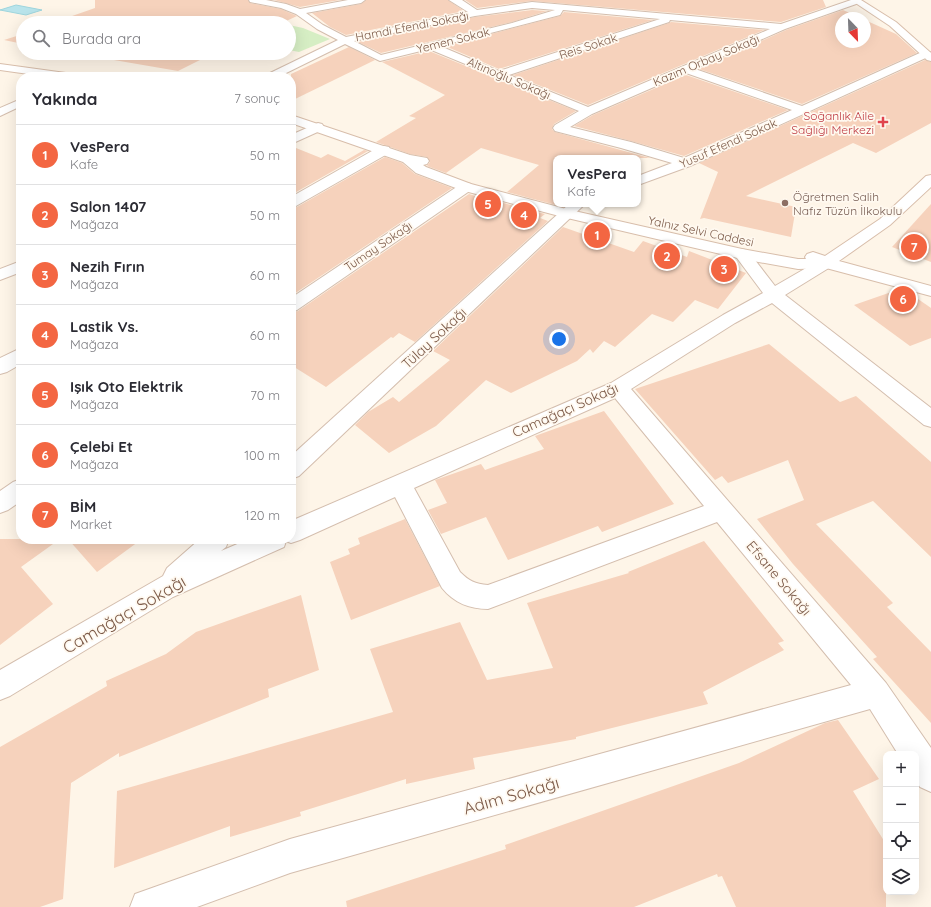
<!DOCTYPE html>
<html lang="tr">
<head>
<meta charset="utf-8">
<style>
	body { margin:0; font-family:Quicksand,sans-serif; background:#f2f2f3; color:#2b2b33 }
	.controls { position:absolute; right:12px; bottom:12px; display:grid; overflow:hidden; border-radius:8px; box-shadow:0 4px 16px #0002 }
	.controls button { width:36px; height:36px; display:grid; place-items:center; padding:0; border:0; border-bottom:1px solid #e1e1e2; background:#fff; color:#2b2b33; font:20px sans-serif }
	.compass { position:absolute; left:835px; top:12px; width:36px; height:36px; border-radius:50%; background:#fff; box-shadow:0 4px 16px #0002; rotate:157deg }
	.you { position:absolute; left:559px; top:339px; width:14px; height:14px; margin:-10px; border:3px solid #fff; border-radius:50%; background:#1a73e8; box-shadow:0 0 0 6px #1a73e833 }
	.badge { display:grid; place-items:center; width:26px; height:26px; border-radius:50%; background:#f36642; color:#fff; font-size:13px; font-weight:700 }
	.pin { position:absolute; translate:-50% -50%; border:2px solid #fff; box-shadow:0 1px 4px #0006 }
	.popup { position:absolute; left:553px; top:155px; width:88px; height:52px; box-sizing:border-box; display:grid; place-content:center; border-radius:8px; background:#fff; filter:drop-shadow(0 1px 3px #0005); font-size:13px; white-space:nowrap; color:#7c7c81 }
	.popup b { font-size:15px; color:#2b2b33 }
	.popup::after { content:''; position:absolute; left:50%; top:100%; margin-left:-8px; border:8px solid transparent; border-top-color:#fff }
	.list { margin:0; padding:0; list-style:none }
	h2 { display:flex; justify-content:space-between; align-items:center; height:52px; margin:0; padding:0 16px; font-size:17px }
	h2 small { font-size:13px; font-weight:400; color:#7c7c81 }
	.list li { display:grid; grid-template-columns:26px 1fr auto; gap:12px; align-items:center; box-sizing:border-box; height:60px; padding:0 16px; border-top:1px solid #e1e1e2 }
	.list b { display:block; font-size:15px; white-space:nowrap }
	.list p { margin:0; font-size:13px; white-space:nowrap; color:#7c7c81 }
	.list em { font-size:13px; font-style:normal; color:#7c7c81 }
	.icon { flex:none; width:22px; height:22px; fill:none; stroke:currentColor; stroke-width:2; stroke-linecap:round; stroke-linejoin:round }
	.map { position:relative; flex:none; width:931px; height:907px; overflow:hidden }
	.search { position:absolute; background:#fff; box-shadow:0 4px 16px #0002; left:16px; top:16px; width:280px; height:44px; display:flex; align-items:center; gap:10px; box-sizing:border-box; padding:0 14px; border-radius:22px; color:#7c7c81; font-size:15px }
	.panel { position:absolute; background:#fff; box-shadow:0 4px 16px #0002; left:16px; top:72px; width:280px; height:472px; border-radius:16px }
	.map>svg:first-child { display:block }
</style>
</head>
<body>
<div class="map">
<svg width="931" height="907" viewBox="0 0 931 907">
	<rect width="100%" height="100%" fill="#fef5e8"/>
	<!-- green -->
	<path fill="#d6eec4" d="M 289,25 L 303,28 L 330,39 L 299,52 L 289,50 Z"/>
	<!-- water -->
	<path fill="#b9e4eb" stroke="#9ed5dd" d="M 16,5 L 42,10 L 26,15 L 0,10 Z"/>
	<!-- building -->
	<g fill="#f6d2bc">
		<path d="M 95,0 L 248,0 L 250,3 L 281,9 L 297,16 L 282,23 L 52,23 L 95,8 Z"/>
		<path d="M 274,0 L 340,0 L 300,7 Z"/>
		<path d="M 366,0 L 448,0 L 464,11 L 346,35 L 330,27 L 312,13 L 361,4 Z"/>
		<path d="M 465,0 L 823,0 L 826,7 L 781,22 L 532,1 L 477,8 Z"/>
		<path d="M 532,10 L 547,11 L 512,22 L 381,53 L 358,42 L 475,17 Z"/>
		<path d="M 843,10 L 861,18 L 841,18 L 841,42 L 865,42 L 865,20 L 896,34 L 917,53 L 802,104 L 699,69 L 786,30 Z"/>
		<path d="M 564,12 L 653,20 L 499,69 L 445,46 L 560,16 Z"/>
		<path d="M 671,22 L 764,30 L 588,105 L 513,75 L 669,23 Z"/>
		<path d="M 23,34 L 23,44 L 4,40 Z"/>
		<path d="M 349,47 L 375,60 L 291,101 L 291,74 Z"/>
		<path d="M 429,51 L 576,111 L 554,124 L 552,129 L 555,132 L 650,158 L 556,158 L 556,205 L 507,192 L 539,165 L 481,148 L 446,173 L 427,166 L 430,162 L 427,157 L 410,154 L 376,142 L 416,118 L 409,116 L 445,95 L 382,62 Z"/>
		<path d="M 73,53 L 214,53 L 178,71 Z"/>
		<path d="M 925,60 L 931,62 L 931,123 L 876,153 L 853,143 L 746,196 L 796,207 L 791,237 L 704,218 L 700,219 L 718,172 L 699,163 Z"/>
		<path d="M 686,75 L 788,110 L 684,156 L 631,141 L 574,126 L 593,115 Z"/>
		<path d="M 291,146 L 321,158 L 328,154 L 345,161 L 364,150 L 368,151 L 291,195 Z"/>
		<path d="M 385,157 L 402,163 L 415,174 L 452,188 L 291,296 L 291,208 L 297,207 Z"/>
		<path d="M 469,194 L 495,202 L 496,201 L 545,214 L 540,218 L 548,221 L 415,342 L 399,333 L 393,338 L 391,337 L 326,387 L 291,365 L 291,313 L 298,311 Z"/>
		<path d="M 931,204 L 931,262 L 892,247 Z"/>
		<path d="M 563,227 L 634,252 L 643,241 L 687,257 L 689,251 L 746,273 L 718,309 L 695,300 L 673,322 L 652,314 L 615,347 L 604,341 L 593,353 L 590,349 L 577,361 L 511,393 L 486,380 L 436,426 L 389,453 L 355,425 L 368,412 L 393,397 L 399,402 L 450,360 L 433,351 Z"/>
		<path d="M 900,289 L 905,290 L 931,308 L 931,338 L 910,346 L 854,305 Z"/>
		<path d="M 769,344 L 840,402 L 856,396 L 931,462 L 931,557 L 873,501 L 816,524 L 893,603 L 887,607 L 931,652 L 931,723 L 873,659 L 877,657 L 793,564 L 757,519 L 804,500 L 788,460 L 728,483 L 722,476 L 715,480 L 635,389 Z"/>
		<path d="M 604,411 L 674,504 L 602,532 L 598,526 L 508,560 L 486,517 L 441,534 L 428,510 L 447,503 L 435,480 L 481,464 L 485,470 L 544,449 L 535,436 Z"/>
		<path d="M 405,519 L 440,586 L 351,620 L 330,562 L 350,554 L 348,549 L 360,544 L 358,538 Z"/>
		<path d="M 0,539 L 60,539 L 21,567 L 53,604 L 0,645 Z"/>
		<path d="M 68,539 L 142,539 L 97,572 Z"/>
		<path d="M 704,541 L 784,641 L 778,643 L 784,650 L 703,692 L 708,704 L 576,737 L 576,739 L 473,758 L 475,769 L 406,784 L 406,779 L 300,812 L 301,816 L 230,837 L 230,826 L 114,868 L 117,791 L 393,712 L 370,649 L 460,622 L 487,680 L 553,668 L 527,603 L 629,573 L 628,572 Z"/>
		<path d="M 301,595 L 319,670 L 268,689 L 269,697 L 119,757 L 119,753 L 71,783 L 63,899 L 40,907 L 0,907 L 0,747 L 107,686 L 106,681 L 166,654 L 196,632 Z"/>
		<path d="M 838,720 L 879,779 L 853,791 L 886,844 L 886,907 L 736,907 L 722,876 L 718,877 L 717,874 L 634,907 L 347,907 L 346,901 L 506,849 L 505,845 L 739,763 L 825,723 Z"/>
	</g>
	<g fill="none" stroke-linecap="round" stroke-linejoin="round">
		<defs>
			<g id="street">
				<path d="M 249,0 L 266,0 L 286,4 L 300,9 L 348,0 L 365,0 L 361,3 L 306,13 L 323,25 L 346,37 L 468,12 L 449,0 L 462,0 L 477,10 L 532,2 L 781,24 L 851,0 L 860,0 L 859,3 L 785,29 L 695,69 L 802,106 L 922,52 L 930,52 L 931,54 L 930,56 L 690,166 L 638,185 L 638,176 L 672,163 L 621,148 L 555,131 L 553,128 L 555,125 L 579,111 L 429,49 L 380,61 L 345,44 L 278,77 L 265,77 L 266,75 L 338,40 L 317,29 L 296,14 L 281,8 L 250,2 ZM 532,8 L 555,10 L 512,23 L 381,55 L 354,41 L 475,16 ZM 563,10 L 660,19 L 499,71 L 440,46 L 560,15 ZM 670,20 L 770,29 L 588,107 L 509,75 L 669,22 ZM 686,73 L 792,110 L 684,158 L 631,142 L 570,127 L 592,114 Z"/>
				<path d="M 21,99 L 21,106 L 0,116 L 0,108 Z"/>
				<path d="M 318,123 L 322,124 L 324,127 L 322,130 L 291,144 L 291,135 Z"/>
				<path d="M 384,146 L 389,147 L 390,150 L 389,153 L 296,206 L 291,207 L 291,197 L 379,147 Z"/>
				<path d="M 466,183 L 471,184 L 473,187 L 471,190 L 297,310 L 291,312 L 291,298 L 461,184 Z"/>
				<path d="M 569,204 L 585,204 L 299,476 L 291,479 L 291,456 Z"/>
				<path d="M 742,249 L 748,251 L 775,286 L 820,260 L 826,258 L 832,260 L 834,263 L 832,266 L 785,295 L 931,408 L 931,427 L 924,425 L 772,303 L 735,323 L 631,389 L 886,683 L 931,748 L 931,792 L 920,787 L 916,781 L 916,754 L 898,754 L 870,709 L 290,873 L 197,907 L 130,907 L 135,894 L 290,839 L 851,685 L 717,522 L 488,609 C 470,609 454,603 442,588 L 395,497 L 300,540 L 291,543 L 286,541 L 284,547 L 173,597 L 10,696 L 0,700 L 0,670 L 163,576 L 167,568 L 200,539 L 229,539 L 226,547 L 221,551 L 249,539 L 291,539 L 291,521 L 611,383 L 723,315 L 763,293 L 734,254 L 736,251 ZM 615,398 L 704,506 L 488,585 C 475,584 469,581 460,572 L 414,488 Z"/>
				<path d="M 21,261 L 21,272 L 0,280 L 0,269 Z"/>
				<path d="M 21,348 L 21,364 L 7,372 L 0,374 L 0,358 Z"/>
				<path d="M 21,479 L 21,501 L 8,510 L 0,513 L 0,491 L 13,482 Z"/>
			</g>
			<g id="secondary">
				<path d="M 851,0 L 861,0 L 896,22 L 931,53 L 931,61 L 927,60 L 890,26 Z"/>
				<path d="M 0,64 L 73,74 L 78,77 L 50,77 L 0,70 Z"/>
				<path d="M 291,115 L 410,155 L 427,158 L 429,161 L 427,164 L 423,165 L 426,167 L 471,184 L 570,210 L 742,249 L 798,259 L 806,259 L 805,257 L 807,254 L 813,252 L 825,256 L 880,219 L 926,176 L 931,175 L 931,187 L 890,225 L 839,261 L 931,286 L 931,296 L 826,268 L 798,269 L 742,259 L 563,217 L 461,190 L 416,173 L 403,162 L 291,123 Z"/>
			</g>
		</defs>
		<!-- street casing -->
		<use href="#street" stroke="#d4beae" stroke-width="2"/>
		<!-- secondary casing -->
		<use href="#secondary" stroke="#d8beab" stroke-width="2"/>
		<!-- street -->
		<use href="#street" fill="#fff" fill-rule="evenodd"/>
		<!-- secondary -->
		<use href="#secondary" fill="#fff" fill-rule="evenodd"/>
	</g>
	<!-- markers -->
	<path fill="#e0444e" stroke="#fff9f0" stroke-width="1.5" d="M881 116h4v4h4v4h-4v4h-4v-4h-4v-4h4z"/>
	<circle fill="#8d6e63" stroke="#fff9f0" stroke-width="1.5" cx="785" cy="203" r="4"/>
	<g text-anchor="middle" dominant-baseline="central" stroke-width="3.5" stroke-linejoin="round" paint-order="stroke">
		<!-- far-street labels -->
		<g font-size="12" fill="#7c5a48" stroke="#fff9f0">
			<text transform="translate(412 26) rotate(-11)">Hamdi Efendi Sokağı</text>
			<text transform="translate(453 40) rotate(-14)">Yemen Sokak</text>
			<text transform="translate(588 46) rotate(-18)">Reis Sokak</text>
			<text transform="translate(706 60) rotate(-23)">Kazım Orbay Sokağı</text>
			<text transform="translate(509 78) rotate(23)">Altınoğlu Sokağı</text>
			<text transform="translate(728 143) rotate(-24)">Yusuf Efendi Sokak</text>
			<text transform="translate(701 231) rotate(12)">Yalnız Selvi Caddesi</text>
			<text transform="translate(378 246) rotate(-34)">Tumay Sokağı</text>
		</g>
		<!-- far-health labels -->
		<g font-size="12" fill="#be3a42" stroke="#fff9f0" text-anchor="end">
			<text x="874" y="115">Soğanlık Aile<tspan x="874" dy="14">Sağlığı Merkezi</tspan></text>
		</g>
		<!-- far-education labels -->
		<g font-size="12" fill="#785e54" stroke="#fff9f0" text-anchor="start">
			<text x="793" y="196">Öğretmen Salih<tspan x="793" dy="14">Nafız Tüzün İlkokulu</tspan></text>
		</g>
		<!-- street labels -->
		<g font-size="14" fill="#7c5a48" stroke="#fff9f0">
			<text transform="translate(434 338) rotate(-43)">Tülay Sokağı</text>
			<text transform="translate(565 410) rotate(-24)">Camağaçı Sokağı</text>
			<text transform="translate(779 578) rotate(50)">Efsane Sokağı</text>
		</g>
		<!-- near-street labels -->
		<g font-size="17" fill="#7c5a48" stroke="#fff9f0">
			<text transform="translate(124 614) rotate(-30)">Camağaçı Sokağı</text>
			<text transform="translate(511 795) rotate(-16)">Adım Sokağı</text>
		</g>
	</g>
</svg>
<div class="controls">
<button>+</button>
<button>−</button>
<button><svg class="icon" aria-label="locate" viewBox="0 0 24 24"><circle cx="12" cy="12" r="6"/><path d="M12 2v4M12 18v4M2 12h4M18 12h4"/></svg></button>
<button><svg class="icon" aria-label="layers" viewBox="0 0 24 24"><path d="M12 4l9 5-9 5-9-5zM3 14l9 5 9-5"/></svg></button>
</div>
<svg class="compass" viewBox="-18 -18 36 36"><path d="M0-13l5 13h-10z" fill="#e53935"/><path d="M0 13l5-13h-10z" fill="#7c7c81"/></svg>
<div class="you"></div>
<div class="pin badge" style="left:597px;top:235px">1</div>
<div class="popup"><b>VesPera</b>Kafe</div>
<div class="pin badge" style="left:667px;top:256px">2</div>
<div class="pin badge" style="left:724px;top:269px">3</div>
<div class="pin badge" style="left:524px;top:215px">4</div>
<div class="pin badge" style="left:488px;top:204px">5</div>
<div class="pin badge" style="left:903px;top:299px">6</div>
<div class="pin badge" style="left:914px;top:247px">7</div>
<div class="search"><svg class="icon" aria-label="search" viewBox="0 0 24 24"><circle cx="10" cy="10" r="6"/><path d="M15 15l6 6"/></svg>Burada ara</div>
<section class="panel">
<h2>Yakında<small>7 sonuç</small></h2>
<ul class="list">
<li><span class="badge">1</span><div><b>VesPera</b><p>Kafe</p></div><em>50 m</em></li>
<li><span class="badge">2</span><div><b>Salon 1407</b><p>Mağaza</p></div><em>50 m</em></li>
<li><span class="badge">3</span><div><b>Nezih Fırın</b><p>Mağaza</p></div><em>60 m</em></li>
<li><span class="badge">4</span><div><b>Lastik Vs.</b><p>Mağaza</p></div><em>60 m</em></li>
<li><span class="badge">5</span><div><b>Işık Oto Elektrik</b><p>Mağaza</p></div><em>70 m</em></li>
<li><span class="badge">6</span><div><b>Çelebi Et</b><p>Mağaza</p></div><em>100 m</em></li>
<li><span class="badge">7</span><div><b>BİM</b><p>Market</p></div><em>120 m</em></li>
</ul>
</section>
</div>
</body>
</html>
